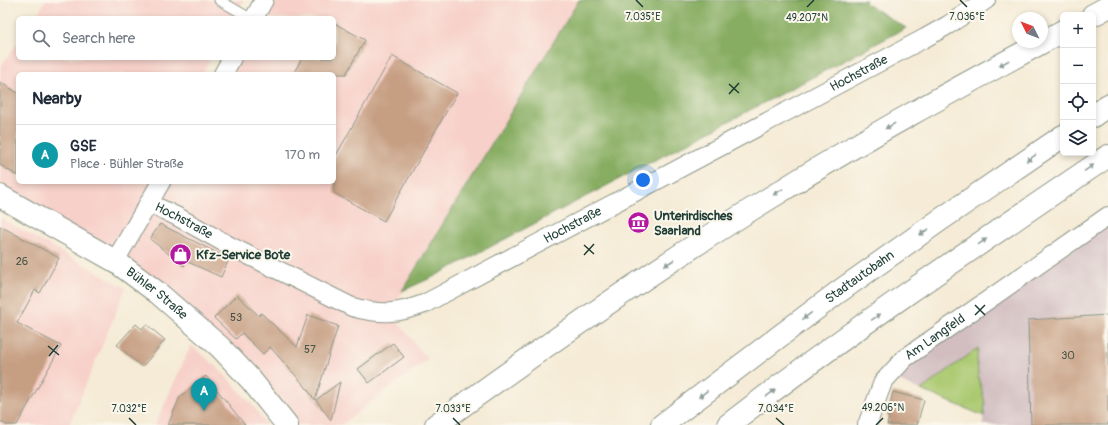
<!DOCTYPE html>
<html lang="en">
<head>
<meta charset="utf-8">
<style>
	body { margin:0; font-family:Pangolin,sans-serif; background:#f6f6f7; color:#1f2937 }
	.controls { position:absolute; right:12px; top:12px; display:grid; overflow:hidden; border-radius:6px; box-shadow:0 2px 6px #0003 }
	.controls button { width:36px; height:36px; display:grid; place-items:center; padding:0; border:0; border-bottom:1px solid #e0e1e3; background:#fff; color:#1f2937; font:20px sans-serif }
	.compass { position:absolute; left:1012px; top:12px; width:36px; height:36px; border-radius:50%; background:#fff; box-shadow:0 2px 6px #0003; rotate:312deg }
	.you { position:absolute; left:643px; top:180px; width:14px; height:14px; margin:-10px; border:3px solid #fff; border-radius:50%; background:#1a73e8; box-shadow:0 0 0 6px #1a73e833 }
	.badge { display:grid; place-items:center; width:26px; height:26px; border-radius:50%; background:#0f766e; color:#fff; font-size:13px; font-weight:700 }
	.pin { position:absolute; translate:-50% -33px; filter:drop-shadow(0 1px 2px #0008) }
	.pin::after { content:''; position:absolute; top:21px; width:14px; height:12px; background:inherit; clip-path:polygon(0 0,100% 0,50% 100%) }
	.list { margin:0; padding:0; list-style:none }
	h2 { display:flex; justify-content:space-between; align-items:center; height:52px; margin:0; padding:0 16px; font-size:17px }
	h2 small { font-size:13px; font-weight:400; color:#747a83 }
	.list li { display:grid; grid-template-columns:26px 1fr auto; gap:12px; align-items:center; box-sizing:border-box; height:60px; padding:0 16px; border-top:1px solid #e0e1e3 }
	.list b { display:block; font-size:15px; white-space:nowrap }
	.list p { margin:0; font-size:13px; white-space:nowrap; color:#747a83 }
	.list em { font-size:13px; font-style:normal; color:#747a83 }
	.icon { flex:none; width:22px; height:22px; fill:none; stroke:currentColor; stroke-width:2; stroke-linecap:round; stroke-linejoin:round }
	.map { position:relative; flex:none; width:1108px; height:425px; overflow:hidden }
	.search { position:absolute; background:#fff; box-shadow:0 2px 6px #0003; left:16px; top:16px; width:320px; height:44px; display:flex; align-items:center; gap:10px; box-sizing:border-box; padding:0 14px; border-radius:6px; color:#747a83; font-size:15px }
	.panel { position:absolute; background:#fff; box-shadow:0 2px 6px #0003; left:16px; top:72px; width:320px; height:112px; border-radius:6px }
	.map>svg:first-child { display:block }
</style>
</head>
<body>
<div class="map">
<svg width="1108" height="425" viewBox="0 0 1108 425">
	<rect width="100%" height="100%" fill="#fbf7ec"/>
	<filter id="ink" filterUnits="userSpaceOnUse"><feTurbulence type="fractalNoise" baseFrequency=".025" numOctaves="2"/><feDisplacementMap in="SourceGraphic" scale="8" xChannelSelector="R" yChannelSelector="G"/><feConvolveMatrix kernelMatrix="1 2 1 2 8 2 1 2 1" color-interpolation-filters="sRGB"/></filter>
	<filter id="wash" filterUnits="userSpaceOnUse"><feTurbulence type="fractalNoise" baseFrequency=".012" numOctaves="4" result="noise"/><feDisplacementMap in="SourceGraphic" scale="16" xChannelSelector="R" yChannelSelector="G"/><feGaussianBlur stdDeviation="0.9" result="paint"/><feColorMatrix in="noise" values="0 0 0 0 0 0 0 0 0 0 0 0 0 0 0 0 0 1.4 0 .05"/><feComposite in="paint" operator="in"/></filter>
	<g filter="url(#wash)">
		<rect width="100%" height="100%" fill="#f5ebd6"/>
		<!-- built -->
		<g fill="#f7d0c9">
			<path d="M 46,0 L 244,0 L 233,18 L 35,18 Z"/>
			<path d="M 264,0 L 579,0 L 390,313 L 428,359 L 341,425 L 287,425 L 180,311 L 0,196 L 0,67 L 18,43 L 18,58 L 211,58 L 202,74 L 18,74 L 18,182 L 334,182 L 334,74 L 223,74 L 232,58 L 334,58 L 334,18 L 254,18 Z"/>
			<path d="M 0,218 L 126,288 L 69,425 L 0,425 Z"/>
			<path d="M 191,345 L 218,368 L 250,402 L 267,425 L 155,425 Z"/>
		</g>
		<!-- industrial -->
		<path fill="#d2bec1" d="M 1108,223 L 1108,425 L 983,425 L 983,416 L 896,380 L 905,365 Z"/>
		<!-- green -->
		<path fill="#aac970" stroke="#648352" d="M 978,348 L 977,360 L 978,374 L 985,403 L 984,416 L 921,390 Z"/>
		<!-- forest -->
		<path fill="#87ad62" stroke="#53754b" d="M 579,0 L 866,0 L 865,3 L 906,28 L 435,276 L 402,291 Z"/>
		<g id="blocks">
			<!-- building -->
			<g fill="#c69e82">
				<path d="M 334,23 L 365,40 L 346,74 L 293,74 L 302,58 L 334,58 Z"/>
				<path d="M 392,56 L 457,93 L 384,221 L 334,193 L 334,159 Z"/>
				<path d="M 0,82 L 18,93 L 18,176 L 0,165 Z"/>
				<path d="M 160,224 L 229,259 L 221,277 L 186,261 L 184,266 L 150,239 Z"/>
				<path d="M 0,226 L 59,258 L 40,293 L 35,290 L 17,323 L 61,346 L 17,425 L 6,425 L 0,421 Z"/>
				<path d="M 237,295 L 259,316 L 261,313 L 297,347 L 308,315 L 338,326 L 315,400 L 305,386 L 270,347 L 263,354 L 242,333 L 236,339 L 214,318 Z"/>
				<path d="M 1108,315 L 1108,425 L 1031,425 L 1028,320 Z"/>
				<path d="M 136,324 L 142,329 L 146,324 L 165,340 L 142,367 L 117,345 Z"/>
				<path d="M 393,343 L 404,357 L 369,383 L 358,369 Z"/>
				<path d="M 206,376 L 245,425 L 168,425 L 180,397 Z"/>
				<path d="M 340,382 L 331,420 L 316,400 Z"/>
				<path d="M 893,392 L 924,400 L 917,425 L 887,425 L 889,417 L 887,416 Z"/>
			</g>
		</g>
	</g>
	<g filter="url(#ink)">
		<use href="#blocks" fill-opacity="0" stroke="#8a9485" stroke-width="1"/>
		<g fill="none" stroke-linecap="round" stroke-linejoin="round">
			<defs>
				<path id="service" d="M 219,0 L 250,18"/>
				<g id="minor">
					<path d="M 254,18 L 264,0"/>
					<path d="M 223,74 L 232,58"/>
					<path id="s1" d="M 149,203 L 178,217 L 232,247 L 352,307 C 381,315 397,314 424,304 L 925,38 L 948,25 L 986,0"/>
					<path d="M 115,261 L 161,182"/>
					<path id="s2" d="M 867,425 L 883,382 L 905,358 L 1108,216"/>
				</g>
				<g id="secondary">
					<path id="s3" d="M 0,196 L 115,261 L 158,293 L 220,347 L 251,380 L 287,425"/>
				</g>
				<g id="motorway">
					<path d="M 1093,15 L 1108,7"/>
					<path d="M 1093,116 L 1108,105"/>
					<path d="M 436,425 C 547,344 660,265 778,193 C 870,135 967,83 1063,31"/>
					<path id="s4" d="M 662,425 L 837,293 L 940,220 L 1063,136"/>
					<path d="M 728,425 C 851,330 980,243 1108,156"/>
				</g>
			</defs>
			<!-- service casing -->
			<use href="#service" stroke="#8a9485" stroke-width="11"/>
			<!-- minor casing -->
			<use href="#minor" stroke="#8a9485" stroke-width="20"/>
			<!-- secondary casing -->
			<use href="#secondary" stroke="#8a9485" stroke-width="24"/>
			<!-- motorway casing -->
			<use href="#motorway" stroke="#8a9485" stroke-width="24"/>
			<!-- service -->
			<use href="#service" stroke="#fff" stroke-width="9"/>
			<!-- minor -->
			<use href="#minor" stroke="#fff" stroke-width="18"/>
			<!-- secondary -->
			<use href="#secondary" stroke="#fff" stroke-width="22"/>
			<!-- motorway -->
			<use href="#motorway" stroke="#fff" stroke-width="22"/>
		</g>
		<!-- one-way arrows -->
		<defs><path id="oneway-solid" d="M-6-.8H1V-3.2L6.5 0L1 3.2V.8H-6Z"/></defs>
		<g fill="#8f9e9a">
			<use href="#oneway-solid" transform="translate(1004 63) rotate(151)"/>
			<use href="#oneway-solid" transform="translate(890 126) rotate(151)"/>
			<use href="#oneway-solid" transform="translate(1031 158) rotate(146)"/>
			<use href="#oneway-solid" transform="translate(1089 168) rotate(-34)"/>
			<use href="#oneway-solid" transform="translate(778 192) rotate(148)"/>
			<use href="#oneway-solid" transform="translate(924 232) rotate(145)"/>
			<use href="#oneway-solid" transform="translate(982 242) rotate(-34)"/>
			<use href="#oneway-solid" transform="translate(669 263) rotate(147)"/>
			<use href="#oneway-solid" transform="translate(807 316) rotate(143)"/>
			<use href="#oneway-solid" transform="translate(876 317) rotate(-35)"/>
			<use href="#oneway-solid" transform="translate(771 393) rotate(-36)"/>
			<use href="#oneway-solid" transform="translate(703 394) rotate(142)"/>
		</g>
	</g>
	<!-- ticks -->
	<path fill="none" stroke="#1f3d34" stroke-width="1.5" d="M 636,0 L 643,7M 960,0 L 967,7M 807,7 L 814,0M 729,84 L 739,93M 729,94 L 739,83M 584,245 L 594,254M 584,255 L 594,244M 975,305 L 985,315M 975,315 L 985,305M 48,346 L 59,355M 49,356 L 58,345M 129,418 L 136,425M 453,418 L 460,425M 776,418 L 784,425M 876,425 L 883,418"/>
	<!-- icons -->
	<defs>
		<symbol id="museum-disc" viewBox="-11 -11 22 22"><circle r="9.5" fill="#b5179e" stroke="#fbf7ec"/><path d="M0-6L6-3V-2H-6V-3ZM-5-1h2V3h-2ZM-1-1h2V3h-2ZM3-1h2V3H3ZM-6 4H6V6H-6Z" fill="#fff"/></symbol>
		<symbol id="shop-disc" viewBox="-11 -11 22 22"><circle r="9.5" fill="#b5179e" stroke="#fbf7ec"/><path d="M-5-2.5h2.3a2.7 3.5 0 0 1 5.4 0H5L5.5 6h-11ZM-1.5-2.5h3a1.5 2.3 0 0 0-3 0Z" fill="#fff"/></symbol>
	</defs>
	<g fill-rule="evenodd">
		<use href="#museum-disc" x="626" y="210" width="25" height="25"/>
		<use href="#shop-disc" x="168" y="242" width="25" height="25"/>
	</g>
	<g text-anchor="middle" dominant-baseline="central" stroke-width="4" stroke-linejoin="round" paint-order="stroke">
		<!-- number labels -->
		<g font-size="11" fill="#495548">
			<text x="22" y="261">26</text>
			<text x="236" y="317">53</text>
			<text x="310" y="349">57</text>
			<text x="1068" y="355">30</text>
		</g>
		<!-- street labels -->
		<g font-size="13" fill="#1f3d34" stroke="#fbf7ec">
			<text stroke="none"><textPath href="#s1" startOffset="794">Hochstraße</textPath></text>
			<text stroke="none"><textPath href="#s1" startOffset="39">Hochstraße</textPath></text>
			<text stroke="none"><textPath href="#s1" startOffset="470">Hochstraße</textPath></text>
			<text stroke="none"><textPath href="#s4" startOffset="247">Stadtautobahn</textPath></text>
			<text stroke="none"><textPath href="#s3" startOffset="185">Bühler Straße</textPath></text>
			<text stroke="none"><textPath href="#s2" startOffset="115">Am Langfeld</textPath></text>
		</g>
		<!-- poi labels -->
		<g font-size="13" font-weight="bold" fill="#1f3d34" stroke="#fbf7ec" text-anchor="start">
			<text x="654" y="216">Unterirdisches<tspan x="654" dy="15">Saarland</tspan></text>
			<text x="196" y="255">Kfz-Service Bote</text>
		</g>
	</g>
	<g font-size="10" text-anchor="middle" fill="#1f3d34" stroke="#fbf7ec" stroke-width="4" stroke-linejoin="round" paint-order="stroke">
		<text x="643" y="20">7.035°E</text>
		<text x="967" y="20">7.036°E</text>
		<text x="807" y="21">49.207°N</text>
		<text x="883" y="411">49.206°N</text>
		<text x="129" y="412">7.032°E</text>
		<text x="453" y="412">7.033°E</text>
		<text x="776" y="412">7.034°E</text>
	</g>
</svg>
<div class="controls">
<button>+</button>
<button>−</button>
<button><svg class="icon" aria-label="locate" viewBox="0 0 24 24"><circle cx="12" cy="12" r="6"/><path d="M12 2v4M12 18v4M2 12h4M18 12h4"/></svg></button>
<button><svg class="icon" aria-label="layers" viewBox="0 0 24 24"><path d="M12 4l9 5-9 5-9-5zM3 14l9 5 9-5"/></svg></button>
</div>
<svg class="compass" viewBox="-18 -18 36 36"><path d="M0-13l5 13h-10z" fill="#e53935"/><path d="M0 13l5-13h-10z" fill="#747a83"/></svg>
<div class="you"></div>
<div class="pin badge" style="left:204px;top:411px;background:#0f9aa8">A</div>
<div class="search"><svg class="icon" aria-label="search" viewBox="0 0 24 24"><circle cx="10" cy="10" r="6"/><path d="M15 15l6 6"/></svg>Search here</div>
<section class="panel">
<h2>Nearby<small></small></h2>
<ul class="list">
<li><span class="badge" style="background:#0f9aa8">A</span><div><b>GSE</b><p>Place · Bühler Straße</p></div><em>170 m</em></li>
</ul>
</section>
</div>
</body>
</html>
